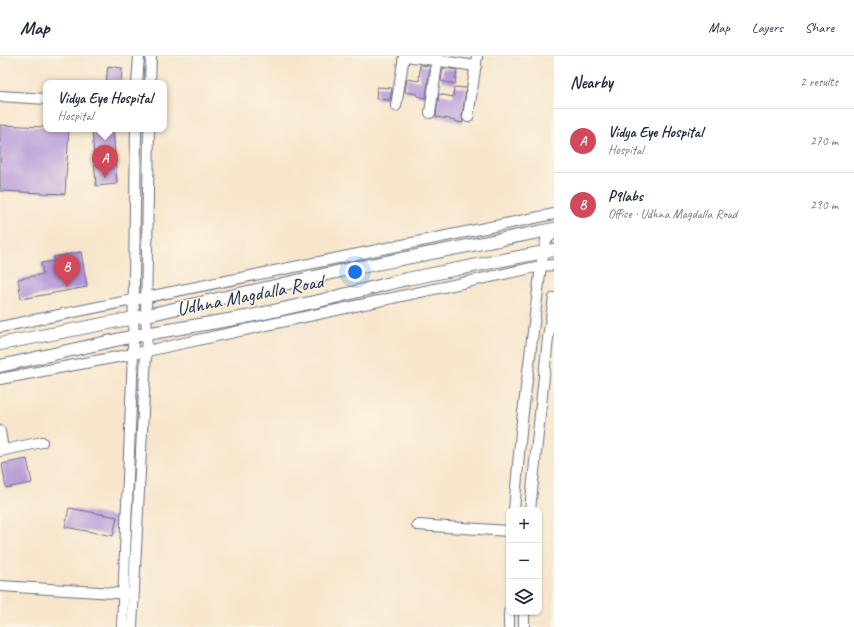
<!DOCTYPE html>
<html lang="en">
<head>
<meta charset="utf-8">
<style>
	body { margin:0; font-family:Caveat,sans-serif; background:#f2f2f3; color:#1f2937 }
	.controls { position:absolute; right:12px; bottom:12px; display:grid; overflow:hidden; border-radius:8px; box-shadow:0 1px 3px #0004 }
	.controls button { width:36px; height:36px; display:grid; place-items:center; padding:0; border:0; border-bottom:1px solid #e0e1e3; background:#fff; color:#1f2937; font:20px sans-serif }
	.you { position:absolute; left:355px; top:216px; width:14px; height:14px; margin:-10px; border:3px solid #fff; border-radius:50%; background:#1a73e8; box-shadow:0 0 0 6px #1a73e833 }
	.badge { display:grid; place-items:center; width:26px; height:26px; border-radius:50%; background:#d1495b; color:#fff; font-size:13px; font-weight:700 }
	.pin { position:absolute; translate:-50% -33px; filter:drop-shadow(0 1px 2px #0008) }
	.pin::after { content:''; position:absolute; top:21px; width:14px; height:12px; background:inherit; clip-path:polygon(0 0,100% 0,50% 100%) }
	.popup { position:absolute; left:43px; top:24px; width:124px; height:52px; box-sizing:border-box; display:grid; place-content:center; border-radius:8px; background:#fff; filter:drop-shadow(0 1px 3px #0005); font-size:13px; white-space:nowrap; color:#747a83 }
	.popup b { font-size:15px; color:#1f2937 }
	.popup::after { content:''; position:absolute; left:50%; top:100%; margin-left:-8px; border:8px solid transparent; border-top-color:#fff }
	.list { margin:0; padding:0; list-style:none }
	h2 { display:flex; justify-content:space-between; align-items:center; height:52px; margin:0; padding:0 16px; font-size:17px }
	h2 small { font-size:13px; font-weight:400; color:#747a83 }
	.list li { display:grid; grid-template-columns:26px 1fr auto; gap:12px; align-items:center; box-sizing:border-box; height:64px; padding:0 16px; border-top:1px solid #e0e1e3 }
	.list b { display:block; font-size:15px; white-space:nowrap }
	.list p { margin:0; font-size:13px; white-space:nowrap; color:#747a83 }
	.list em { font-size:13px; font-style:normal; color:#747a83 }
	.icon { flex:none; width:22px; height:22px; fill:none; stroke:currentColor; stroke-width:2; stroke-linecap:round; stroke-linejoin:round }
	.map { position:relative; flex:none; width:554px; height:571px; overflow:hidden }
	header { display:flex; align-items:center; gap:24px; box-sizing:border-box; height:56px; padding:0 20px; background:#fff; border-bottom:1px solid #e0e1e3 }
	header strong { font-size:19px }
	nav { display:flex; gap:22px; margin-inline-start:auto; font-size:14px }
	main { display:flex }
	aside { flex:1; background:#fff }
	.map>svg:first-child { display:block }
</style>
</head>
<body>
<header>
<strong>Map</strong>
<nav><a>Map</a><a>Layers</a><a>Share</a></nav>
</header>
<main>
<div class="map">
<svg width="554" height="571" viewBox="0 0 554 571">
	<rect width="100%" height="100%" fill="#fcf5e5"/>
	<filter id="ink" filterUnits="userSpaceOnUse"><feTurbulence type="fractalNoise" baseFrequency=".025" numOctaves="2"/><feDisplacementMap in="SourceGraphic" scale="8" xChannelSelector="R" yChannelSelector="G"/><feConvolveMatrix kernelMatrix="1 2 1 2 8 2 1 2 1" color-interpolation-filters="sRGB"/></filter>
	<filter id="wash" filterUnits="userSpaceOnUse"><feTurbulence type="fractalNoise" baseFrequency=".012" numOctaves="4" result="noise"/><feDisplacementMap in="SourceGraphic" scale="16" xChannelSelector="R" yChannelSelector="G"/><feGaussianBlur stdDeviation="0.9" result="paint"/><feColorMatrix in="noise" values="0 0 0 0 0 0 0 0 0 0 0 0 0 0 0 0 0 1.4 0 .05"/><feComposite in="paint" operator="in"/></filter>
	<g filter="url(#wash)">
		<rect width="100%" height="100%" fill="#f7e6cc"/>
		<g id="blocks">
			<!-- building -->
			<g fill="#b395d8">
				<path d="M 420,9 L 430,10 L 426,42 L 417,40 L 417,38 L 405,36 L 407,23 L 419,25 Z"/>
				<path d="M 108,10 L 122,12 L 121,27 L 106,27 Z"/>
				<path d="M 443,12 L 457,14 L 455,28 L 441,25 Z"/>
				<path d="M 377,31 L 392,32 L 390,44 L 376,43 Z"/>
				<path d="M 454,31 L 466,32 L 462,60 L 463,67 L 450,64 L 450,63 L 436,61 L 439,38 L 453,41 Z"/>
				<path d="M 0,69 L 46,71 L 46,73 L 69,73 L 65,138 L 0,135 Z"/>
				<path d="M 92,73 L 113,73 L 117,128 L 96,130 Z"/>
				<path d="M 81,196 L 87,231 L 21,243 L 18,223 L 43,218 L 41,207 L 54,205 L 54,201 Z"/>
				<path d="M 27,403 L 32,427 L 6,432 L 2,408 Z"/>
				<path d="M 69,452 L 117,461 L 113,480 L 65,471 Z"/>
			</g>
		</g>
	</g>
	<g filter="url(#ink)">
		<use href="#blocks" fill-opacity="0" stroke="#686f84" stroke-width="1"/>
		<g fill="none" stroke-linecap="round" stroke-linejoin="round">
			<defs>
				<g id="minor">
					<path d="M 406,0 L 476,10"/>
					<path d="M 137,27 L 139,0"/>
					<path d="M 150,27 L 151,0"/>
					<path d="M 0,40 L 46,43"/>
					<path d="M 396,50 L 404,0"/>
					<path d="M 430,57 L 438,0"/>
					<path d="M 468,61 L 477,0"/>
					<path d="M 0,271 L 554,158"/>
					<path d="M 0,323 L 133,298 L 541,210 L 554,209"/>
					<path d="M 0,375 L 3,394"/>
					<path d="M 0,395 L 42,386"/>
					<path d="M 514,454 L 522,365 L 541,210 L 546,184 L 554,177"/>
					<path d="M 530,454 L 548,282 L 554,242"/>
					<path d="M 417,469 L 509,475"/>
					<path d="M 0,530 L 131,538"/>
					<path d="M 122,571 L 133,298 L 136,73"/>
					<path d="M 132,571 L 147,278 L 146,260 L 149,73"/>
					<path d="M 509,571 L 509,556"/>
					<path d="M 524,571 L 524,556"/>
				</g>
				<g id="major">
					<path d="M 0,288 L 134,262 L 345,214 L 554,173"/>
					<path d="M 0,310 L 134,280 L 246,261 L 323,244 L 407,223 L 554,194"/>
				</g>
			</defs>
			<!-- minor casing -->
			<use href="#minor" stroke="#686f84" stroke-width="12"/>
			<!-- major casing -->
			<use href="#major" stroke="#686f84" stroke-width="14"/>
			<!-- minor -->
			<use href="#minor" stroke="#fff" stroke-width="10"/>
			<!-- major -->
			<use href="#major" stroke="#fff" stroke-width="12"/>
		</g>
	</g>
	<g text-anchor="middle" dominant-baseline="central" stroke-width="3" stroke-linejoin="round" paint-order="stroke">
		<!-- street labels -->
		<g font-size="20" fill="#1b2f5e" stroke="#fcf5e5">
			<text transform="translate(250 239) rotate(-11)">Udhna Magdalla Road</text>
		</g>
	</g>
</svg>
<div class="controls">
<button>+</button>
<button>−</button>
<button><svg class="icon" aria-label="layers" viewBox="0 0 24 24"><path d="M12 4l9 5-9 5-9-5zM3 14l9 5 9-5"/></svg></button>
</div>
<div class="you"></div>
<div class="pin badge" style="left:105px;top:122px">A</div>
<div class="popup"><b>Vidya Eye Hospital</b>Hospital</div>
<div class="pin badge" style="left:67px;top:231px">B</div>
</div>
<aside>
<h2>Nearby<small>2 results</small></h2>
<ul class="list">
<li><span class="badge">A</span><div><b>Vidya Eye Hospital</b><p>Hospital</p></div><em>270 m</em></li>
<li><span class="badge">B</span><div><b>P9labs</b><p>Office · Udhna Magdalla Road</p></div><em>290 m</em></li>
</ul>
</aside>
</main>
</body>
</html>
